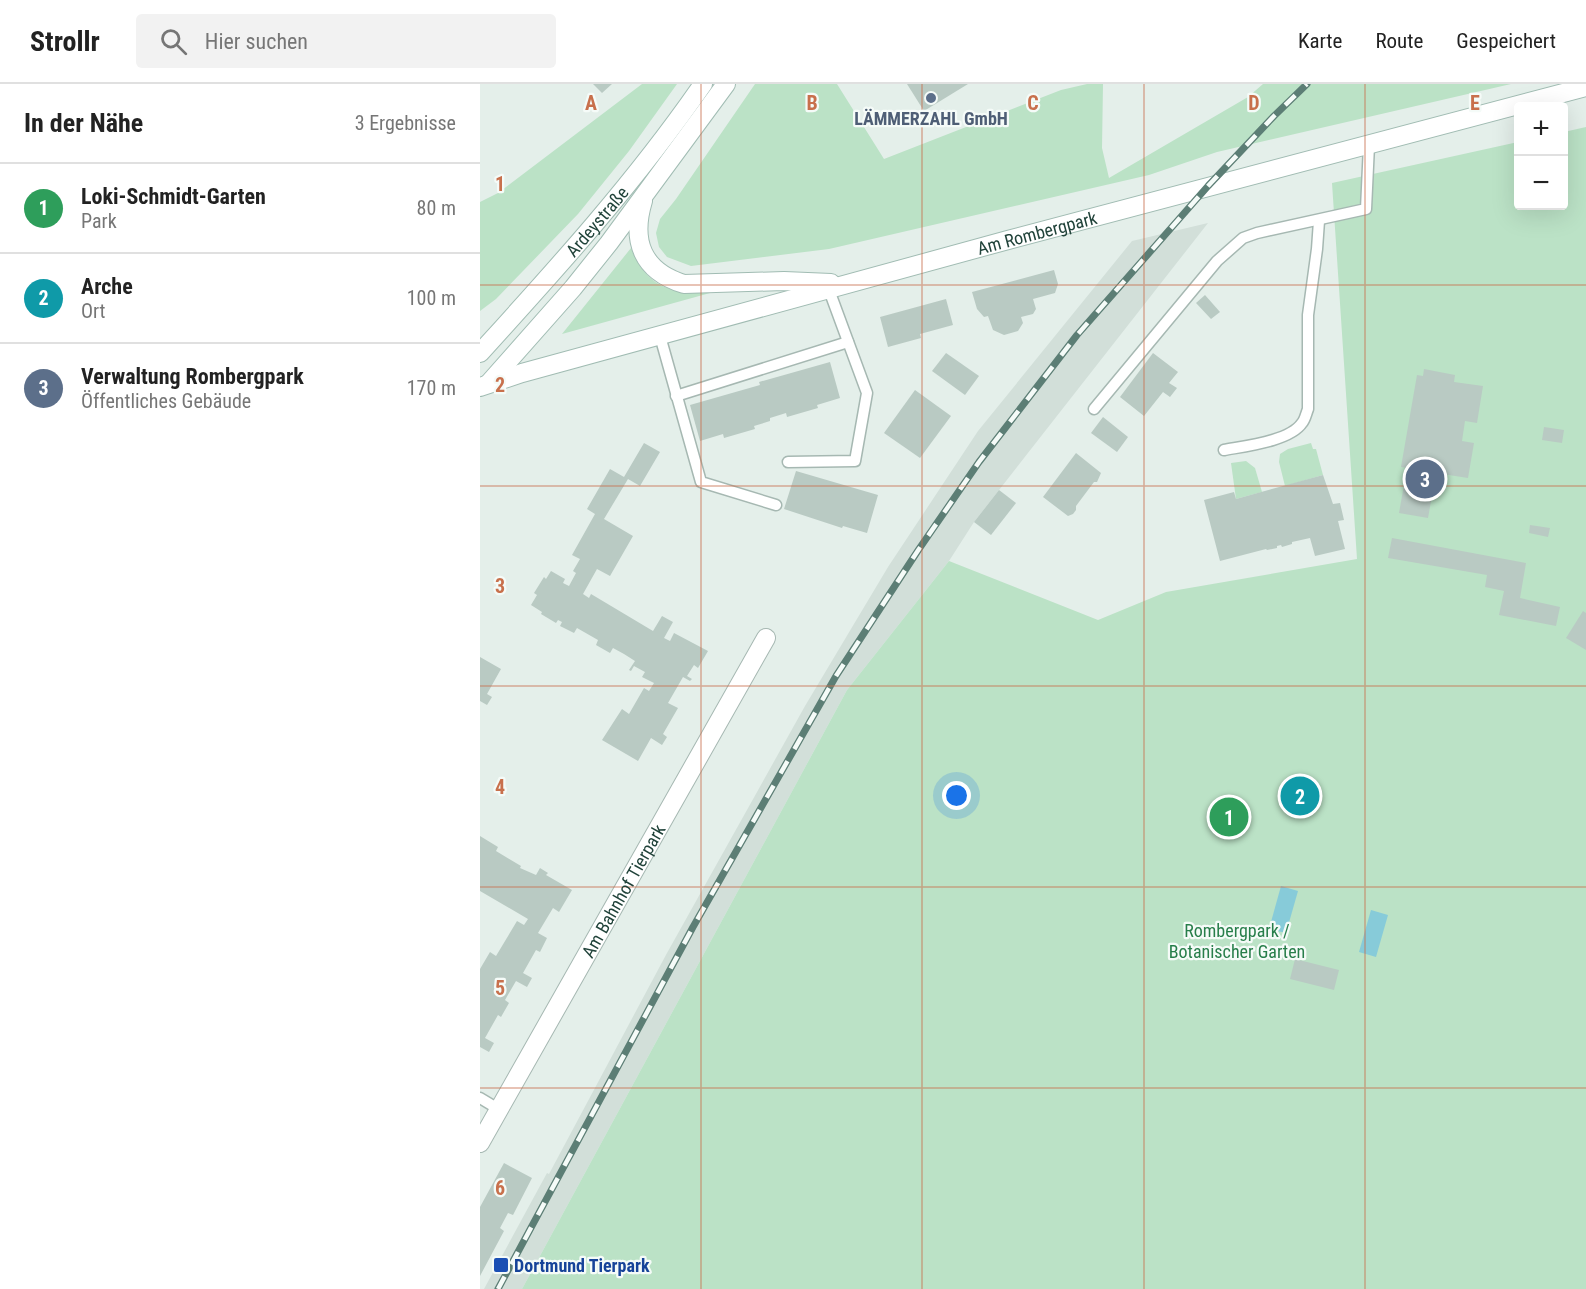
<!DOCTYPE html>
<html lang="de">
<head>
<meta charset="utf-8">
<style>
	body { margin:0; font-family:"Roboto Condensed",sans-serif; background:#f2f2f2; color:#222 }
	.controls { position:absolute; right:18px; top:18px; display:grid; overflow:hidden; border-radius:6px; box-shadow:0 6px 24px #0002 }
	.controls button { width:54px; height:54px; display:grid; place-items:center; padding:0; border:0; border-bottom:2px solid #e0e0e0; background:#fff; color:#222; font:30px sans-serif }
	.you { position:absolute; left:477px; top:712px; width:21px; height:21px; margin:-15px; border:4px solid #fff; border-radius:50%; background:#1a73e8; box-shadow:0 0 0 9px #1a73e833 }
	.badge { display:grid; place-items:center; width:39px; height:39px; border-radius:50%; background:#854c38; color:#fff; font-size:20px; font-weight:700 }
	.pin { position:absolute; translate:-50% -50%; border:3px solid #fff; box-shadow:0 2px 6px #0006 }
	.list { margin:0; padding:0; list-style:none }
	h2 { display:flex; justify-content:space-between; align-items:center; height:78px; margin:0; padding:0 24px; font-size:26px }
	h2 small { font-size:20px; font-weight:400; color:#767676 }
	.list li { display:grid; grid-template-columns:39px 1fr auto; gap:18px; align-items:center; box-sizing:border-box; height:90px; padding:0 24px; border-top:2px solid #e0e0e0 }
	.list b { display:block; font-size:22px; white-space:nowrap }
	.list p { margin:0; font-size:20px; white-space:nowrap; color:#767676 }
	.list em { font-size:20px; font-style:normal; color:#767676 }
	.icon { flex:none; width:33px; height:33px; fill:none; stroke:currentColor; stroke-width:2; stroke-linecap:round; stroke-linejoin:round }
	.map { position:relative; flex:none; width:1106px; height:1205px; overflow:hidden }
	header { display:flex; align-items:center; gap:36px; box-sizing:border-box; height:84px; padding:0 30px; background:#fff; border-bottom:2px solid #e0e0e0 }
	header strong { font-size:28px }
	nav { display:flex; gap:33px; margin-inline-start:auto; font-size:21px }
	.search { width:420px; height:54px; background:#f2f2f2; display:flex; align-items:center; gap:15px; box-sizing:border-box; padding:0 21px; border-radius:6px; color:#767676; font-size:22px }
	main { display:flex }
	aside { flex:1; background:#fff }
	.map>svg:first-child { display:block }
</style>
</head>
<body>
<header>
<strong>Strollr</strong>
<div class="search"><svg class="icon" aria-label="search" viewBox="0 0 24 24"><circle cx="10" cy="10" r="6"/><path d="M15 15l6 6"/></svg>Hier suchen</div>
<nav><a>Karte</a><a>Route</a><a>Gespeichert</a></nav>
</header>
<main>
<aside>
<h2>In der Nähe<small>3 Ergebnisse</small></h2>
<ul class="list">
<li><span class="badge" style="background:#2e9e5b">1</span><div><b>Loki-Schmidt-Garten</b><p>Park</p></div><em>80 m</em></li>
<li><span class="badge" style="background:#0f9aa8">2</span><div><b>Arche</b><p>Ort</p></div><em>100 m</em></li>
<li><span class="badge" style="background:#5c6f8a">3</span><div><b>Verwaltung Rombergpark</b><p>Öffentliches Gebäude</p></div><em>170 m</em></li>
</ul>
</aside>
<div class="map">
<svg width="1106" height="1205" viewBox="0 0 1106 1205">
	<rect width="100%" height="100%" fill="#e4efea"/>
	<!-- built -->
	<path fill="#d2dfd9" d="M 728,139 L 494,438 L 469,477 L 367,606 L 42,1205 L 4,1205 L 67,1089 L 69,1090 L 187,869 L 325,622 L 408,483 L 498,347 L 652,157 Z"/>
	<!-- green -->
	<g fill="#bbe2c6">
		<path d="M 162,0 L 197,0 L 149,67 L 98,130 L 16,215 L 0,227 L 0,118 L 18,109 Z"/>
		<path d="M 275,0 L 357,0 L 404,75 L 581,6 L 607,0 L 623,0 L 622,64 L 629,94 L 768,13 L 783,0 L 1031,0 L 737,68 L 669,91 L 349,165 L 211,182 L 187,173 L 179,163 L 176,149 L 180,135 L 196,115 Z"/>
		<path d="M 1106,43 L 1106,1205 L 42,1205 L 367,606 L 469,477 L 618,536 L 686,508 L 877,475 L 852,99 L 1038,58 L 1038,122 L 1084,122 L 1084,48 Z"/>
		<path d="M 151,164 C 160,188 176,205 202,207 C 212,208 222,206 230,209 L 82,250 Z"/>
		<path d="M 831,359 L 833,365 L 836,365 L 843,391 L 805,402 L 799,378 L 800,370 L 808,365 Z"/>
		<path d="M 766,377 L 775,384 L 782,408 L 756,415 L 751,379 Z"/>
	</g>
	<!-- water -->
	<g fill="#87cbd9">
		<path d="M 801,802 L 818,807 L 806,849 L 789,845 Z"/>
		<path d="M 891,826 L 908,831 L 896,873 L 879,868 Z"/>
	</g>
	<!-- building -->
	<g fill="#b9cac3">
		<path d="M 113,0 L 132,0 L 122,9 Z"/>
		<path d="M 427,0 L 488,0 L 444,27 Z"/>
		<path d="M 574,186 L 578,200 L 575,209 L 553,215 L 556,225 L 553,230 L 541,233 L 543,239 L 538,247 L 524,251 L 513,246 L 508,232 L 504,233 L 497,225 L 492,208 Z"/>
		<path d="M 725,211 L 740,228 L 731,235 L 716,219 Z"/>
		<path d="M 466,215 L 473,241 L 440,250 L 441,254 L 408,263 L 400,233 Z"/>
		<path d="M 466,269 L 499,292 L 485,311 L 452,287 Z"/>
		<path d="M 673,269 L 698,288 L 689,299 L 697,304 L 690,313 L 683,308 L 664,332 L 640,313 Z"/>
		<path d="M 350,278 L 360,314 L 337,321 L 338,324 L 307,333 L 306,329 L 290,334 L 290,337 L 274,342 L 275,345 L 244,354 L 243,350 L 220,357 L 210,321 L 280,301 L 279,298 Z"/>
		<path d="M 944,285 L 975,291 L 974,298 L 1003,302 L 997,339 L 985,337 L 982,357 L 994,359 L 988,394 L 956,389 L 948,434 L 919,429 L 927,384 L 921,383 L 937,291 L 943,292 Z"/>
		<path d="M 435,306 L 471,332 L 440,374 L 404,349 Z"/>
		<path d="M 623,333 L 648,353 L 637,368 L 611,349 Z"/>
		<path d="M 1064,343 L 1084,346 L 1082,359 L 1062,356 Z"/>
		<path d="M 164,359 L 180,368 L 160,402 L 148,395 L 124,435 L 153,452 L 130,492 L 117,485 L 103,510 L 109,514 L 111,510 L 173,547 L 182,532 L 193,538 L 184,554 L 190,557 L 194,549 L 228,567 L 218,584 L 214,581 L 207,592 L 212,595 L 210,597 L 203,593 L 188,619 L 198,624 L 183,650 L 187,653 L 182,661 L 171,654 L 158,677 L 122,656 L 142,625 L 149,630 L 164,604 L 169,607 L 174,599 L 162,593 L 165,588 L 154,582 L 151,587 L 149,586 L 155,577 L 144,570 L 133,564 L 130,569 L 116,561 L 118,556 L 97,544 L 94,549 L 80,542 L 82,538 L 78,536 L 76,539 L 61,530 L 62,528 L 51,521 L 57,511 L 54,509 L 64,493 L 66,495 L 71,487 L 85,495 L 83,499 L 89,502 L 96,489 L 93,487 L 100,475 L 92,471 L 115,430 L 107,425 L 130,385 L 144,393 Z"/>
		<path d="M 596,369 L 621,389 L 617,398 L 614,398 L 596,422 L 596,426 L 593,430 L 588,432 L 563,413 Z"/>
		<path d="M 316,387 L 398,411 L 387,449 L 363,442 L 362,444 L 304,425 Z"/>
		<path d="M 843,391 L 853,420 L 860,419 L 864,436 L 858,437 L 865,465 L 835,472 L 830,454 L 812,458 L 812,460 L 802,463 L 801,461 L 797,462 L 797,464 L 787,466 L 786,465 L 740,477 L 724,416 L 754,408 L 756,415 Z"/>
		<path d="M 519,406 L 536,419 L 511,451 L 494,438 Z"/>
		<path d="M 1050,441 L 1070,444 L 1068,453 L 1049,449 Z"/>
		<path d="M 912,454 L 1046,479 L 1040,514 L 1080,523 L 1076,542 L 1019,531 L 1024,507 L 1005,503 L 1007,491 L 908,474 Z"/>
		<path d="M 1103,527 L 1106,529 L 1106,566 L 1086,554 Z"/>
		<path d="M 0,573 L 21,585 L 7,610 L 12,613 L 7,621 L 0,617 Z"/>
		<path d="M 0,752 L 18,763 L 16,767 L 41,782 L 40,784 L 56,791 L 60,784 L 68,789 L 66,791 L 92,806 L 79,828 L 73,824 L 58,849 L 67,854 L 60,868 L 56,866 L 43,889 L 52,894 L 47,903 L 36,897 L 25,916 L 29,919 L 21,933 L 18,931 L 5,954 L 14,959 L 9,968 L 0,963 L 0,885 L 10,868 L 16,872 L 37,837 L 44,841 L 48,835 L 0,807 Z"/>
		<path d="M 815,875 L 859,886 L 854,906 L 810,895 Z"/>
		<path d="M 24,1079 L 52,1094 L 33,1131 L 28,1129 L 20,1144 L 24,1147 L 0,1192 L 0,1123 Z"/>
	</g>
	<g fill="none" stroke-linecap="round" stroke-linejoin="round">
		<defs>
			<g id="lane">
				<path d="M 180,252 L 221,398 L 296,421"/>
				<path d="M 196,312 L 368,258"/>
				<path d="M 614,325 L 737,177 L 763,154 L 777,149 L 886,125 L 889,61"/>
				<path d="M 744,366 C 765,362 810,357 822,339 C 825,336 826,330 828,325 L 828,231 L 837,165 L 839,137"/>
				<path d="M 308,378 L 375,377 L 387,309 L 349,206"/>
				<path d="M 0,1014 L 20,1026"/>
			</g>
			<g id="street">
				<path id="s1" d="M 0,1059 L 286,554"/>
			</g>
			<g id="secondary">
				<path d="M 163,117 C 151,157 162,187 204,200 L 304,197 L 351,199"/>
				<path id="s2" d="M 0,269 C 79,182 156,97 223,0"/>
				<path d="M 9,299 L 93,204 L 129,159 L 246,0"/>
				<path id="s3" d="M 0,303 L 42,289 L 528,156 L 1106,3"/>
			</g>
		</defs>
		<!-- lane casing -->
		<use href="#lane" stroke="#a6b8b2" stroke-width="13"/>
		<!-- street casing -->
		<use href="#street" stroke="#a6b8b2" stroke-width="20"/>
		<!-- secondary casing -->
		<use href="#secondary" stroke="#a1bcb3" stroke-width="20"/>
		<!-- lane -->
		<use href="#lane" stroke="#fff" stroke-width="10"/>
		<!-- street -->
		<use href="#street" stroke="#fff" stroke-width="18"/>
		<!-- secondary -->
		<use href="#secondary" stroke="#fff" stroke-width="18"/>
		<defs>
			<path id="rail" d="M 18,1205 L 213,843 L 356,592 L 439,465 L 499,378 L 597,251 L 728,102 L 794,32 L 827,0"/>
		</defs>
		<!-- rail casing -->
		<use href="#rail" stroke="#5c7e75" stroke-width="7"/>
		<!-- rail -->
		<use href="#rail" stroke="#f5fbf8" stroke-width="4.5" stroke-dasharray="14" stroke-linecap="butt"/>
	</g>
	<!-- grid -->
	<path fill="none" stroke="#c8704c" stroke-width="1.5" stroke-opacity="0.55" d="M 221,0 L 221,1205M 442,0 L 442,1205M 664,0 L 664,1205M 885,0 L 885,1205M 0,201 L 1106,201M 0,402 L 1106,402M 0,602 L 1106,602M 0,803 L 1106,803M 0,1004 L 1106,1004"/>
	<!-- markers -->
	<circle fill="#5c6f8a" stroke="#f5fbf8" stroke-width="2" cx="451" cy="14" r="6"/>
	<rect fill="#1a4fb4" stroke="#f5fbf8" stroke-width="2" x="13" y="1173" width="16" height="16" rx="3"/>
	<g text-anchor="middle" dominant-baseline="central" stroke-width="4.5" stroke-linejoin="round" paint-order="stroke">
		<!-- service labels -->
		<g font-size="18" font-weight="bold" fill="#4e5e75" stroke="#f5fbf8">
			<text x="451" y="34">LÄMMERZAHL GmbH</text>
		</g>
		<!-- street labels -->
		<g font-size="18" fill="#21433a" stroke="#f5fbf8">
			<text stroke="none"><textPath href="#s2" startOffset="176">Ardeystraße</textPath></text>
			<text stroke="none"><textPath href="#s3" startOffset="578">Am Rombergpark</textPath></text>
			<text stroke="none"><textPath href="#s1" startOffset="290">Am Bahnhof Tierpark</textPath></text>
		</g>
		<!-- park labels -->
		<g font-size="18" fill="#277e4a" stroke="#f5fbf8">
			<text x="757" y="846">Rombergpark /<tspan x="757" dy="21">Botanischer Garten</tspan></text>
		</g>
		<!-- transit labels -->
		<g font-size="18" font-weight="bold" fill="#164399" stroke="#f5fbf8" text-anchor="start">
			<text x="34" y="1181">Dortmund Tierpark</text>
		</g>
	</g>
	<g font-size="20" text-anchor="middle" font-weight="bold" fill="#c8704c" stroke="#f5fbf8" stroke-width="4.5" stroke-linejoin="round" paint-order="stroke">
		<text x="111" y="26">A</text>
		<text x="332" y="26">B</text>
		<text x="553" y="26">C</text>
		<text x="774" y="26">D</text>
		<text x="995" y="26">E</text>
		<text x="20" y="107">1</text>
		<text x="20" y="308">2</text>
		<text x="20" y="509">3</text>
		<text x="20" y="710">4</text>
		<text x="20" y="911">5</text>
		<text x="20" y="1111">6</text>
	</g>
</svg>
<div class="controls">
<button>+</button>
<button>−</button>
</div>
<div class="you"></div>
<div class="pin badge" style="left:749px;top:733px;background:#2e9e5b">1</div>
<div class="pin badge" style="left:820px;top:712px;background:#0f9aa8">2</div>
<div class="pin badge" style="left:945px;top:395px;background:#5c6f8a">3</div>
</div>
</main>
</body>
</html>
